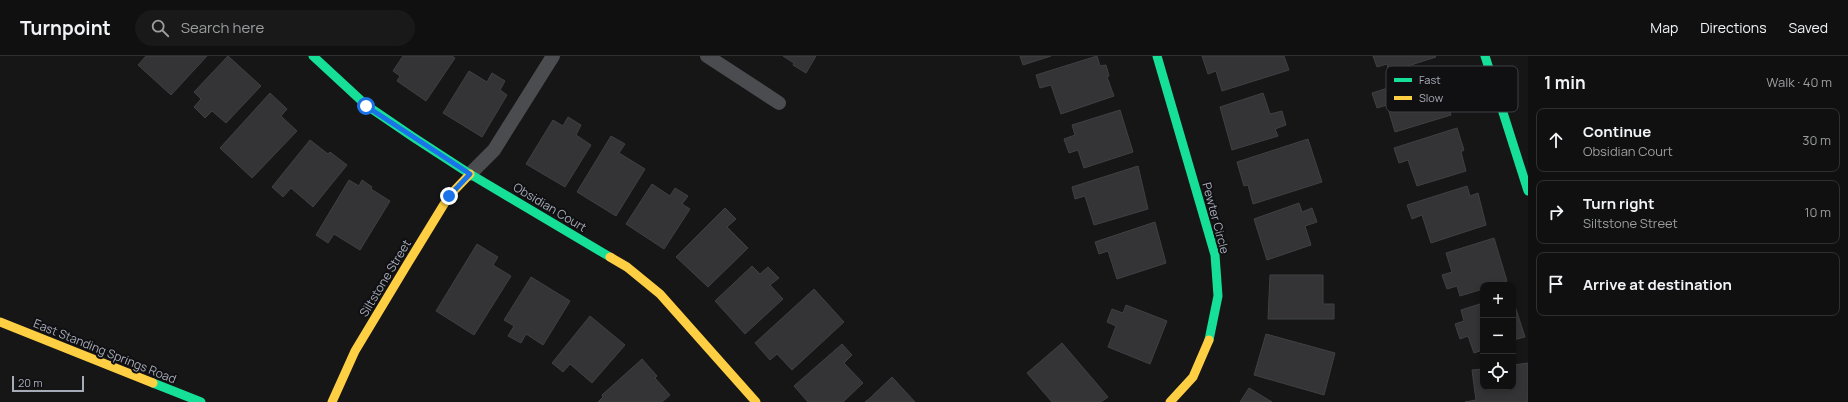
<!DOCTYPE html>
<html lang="en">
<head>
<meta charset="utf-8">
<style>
	body { margin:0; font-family:Manrope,sans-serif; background:#191919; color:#f1f3f6 }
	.controls { position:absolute; right:12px; bottom:12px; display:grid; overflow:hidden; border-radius:8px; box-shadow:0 2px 6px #0003 }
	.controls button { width:36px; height:36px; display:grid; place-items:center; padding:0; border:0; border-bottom:1px solid #303030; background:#101010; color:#f1f3f6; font:20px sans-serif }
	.scale { position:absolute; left:12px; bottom:10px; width:72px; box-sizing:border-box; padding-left:4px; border:2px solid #a6abb8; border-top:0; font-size:11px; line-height:14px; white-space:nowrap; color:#a6abb8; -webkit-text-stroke:3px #101012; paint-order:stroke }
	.stop { position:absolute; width:12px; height:12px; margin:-9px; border:3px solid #1a73e8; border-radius:50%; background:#fff }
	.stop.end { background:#1a73e8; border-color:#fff; box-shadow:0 1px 4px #0008 }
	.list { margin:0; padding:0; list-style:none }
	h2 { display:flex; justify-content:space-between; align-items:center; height:52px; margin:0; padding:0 16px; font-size:17px }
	h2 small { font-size:13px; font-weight:400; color:#9c9d9f }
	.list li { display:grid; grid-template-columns:26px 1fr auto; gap:12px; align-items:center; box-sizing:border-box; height:64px; margin:0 8px 8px; padding:0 8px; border:1px solid #303030; border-radius:8px }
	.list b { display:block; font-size:15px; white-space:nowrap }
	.list p { margin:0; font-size:13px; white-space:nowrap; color:#9c9d9f }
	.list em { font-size:13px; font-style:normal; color:#9c9d9f }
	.icon { flex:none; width:22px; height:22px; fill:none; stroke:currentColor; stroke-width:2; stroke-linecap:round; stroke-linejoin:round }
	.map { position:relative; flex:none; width:1528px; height:346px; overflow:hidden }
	header { display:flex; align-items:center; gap:24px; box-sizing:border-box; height:56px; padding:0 20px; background:#101010; border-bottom:1px solid #303030 }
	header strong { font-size:19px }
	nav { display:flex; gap:22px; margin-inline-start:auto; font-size:14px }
	.search { width:280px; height:36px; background:#191919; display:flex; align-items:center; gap:10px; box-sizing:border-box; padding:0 14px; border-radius:22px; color:#9c9d9f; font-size:15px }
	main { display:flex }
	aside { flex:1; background:#101010 }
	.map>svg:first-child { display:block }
</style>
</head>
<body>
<header>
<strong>Turnpoint</strong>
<div class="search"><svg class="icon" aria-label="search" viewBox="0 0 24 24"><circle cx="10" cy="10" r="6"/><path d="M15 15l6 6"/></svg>Search here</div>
<nav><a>Map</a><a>Directions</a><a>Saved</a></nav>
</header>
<main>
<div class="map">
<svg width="1528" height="346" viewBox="0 0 1528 346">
	<rect width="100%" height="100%" fill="#161616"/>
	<!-- building -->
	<g fill="#343436" stroke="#3f4042">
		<path d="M 146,0 L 207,0 L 171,39 L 138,9 Z"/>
		<path d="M 228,0 L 261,30 L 226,67 L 212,55 L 205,62 L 194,51 L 201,43 L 194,36 Z"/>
		<path d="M 403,0 L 452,0 L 455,2 L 426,45 L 397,25 L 400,20 L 393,15 Z"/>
		<path d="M 783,0 L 816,0 L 806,17 L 793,9 L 794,7 Z"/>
		<path d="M 1020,0 L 1051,0 L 1023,9 Z"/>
		<path d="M 1097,0 L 1100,10 L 1106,9 L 1109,20 L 1107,21 L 1114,40 L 1061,58 L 1051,29 L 1040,32 L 1036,19 Z"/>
		<path d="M 1202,0 L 1284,0 L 1289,14 L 1222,35 L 1216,15 L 1208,18 Z"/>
		<path d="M 1373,0 L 1435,0 L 1436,1 L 1389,16 L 1387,8 L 1377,11 Z"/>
		<path d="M 469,15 L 487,26 L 492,17 L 505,25 L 500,34 L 507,39 L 482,81 L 443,57 Z"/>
		<path d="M 1439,16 L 1451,59 L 1395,76 L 1387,49 L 1377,52 L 1372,37 Z"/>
		<path d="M 270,37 L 287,53 L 281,60 L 297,75 L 252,122 L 220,92 Z"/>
		<path d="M 1263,37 L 1270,58 L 1282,55 L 1286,69 L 1275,73 L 1278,80 L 1232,94 L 1220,51 Z"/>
		<path d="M 1120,54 L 1133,96 L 1084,112 L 1078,94 L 1069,97 L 1064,83 L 1075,79 L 1072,69 Z"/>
		<path d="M 568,61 L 581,69 L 576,79 L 591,89 L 565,131 L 526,108 L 553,64 L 563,70 Z"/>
		<path d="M 1457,72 L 1464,94 L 1461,96 L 1466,115 L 1417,130 L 1408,104 L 1399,107 L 1394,92 Z"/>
		<path d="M 611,80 L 625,88 L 619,97 L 645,113 L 616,160 L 577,136 Z"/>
		<path d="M 1308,83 L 1322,126 L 1253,148 L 1248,129 L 1244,130 L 1237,106 Z"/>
		<path d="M 310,84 L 328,98 L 330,96 L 347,109 L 313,151 L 291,132 L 283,141 L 272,131 Z"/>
		<path d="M 1138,110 L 1148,153 L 1094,169 L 1085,140 L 1075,143 L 1072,131 Z"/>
		<path d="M 349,124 L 359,130 L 362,124 L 372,131 L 371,133 L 390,145 L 360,194 L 334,178 L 328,187 L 316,179 Z"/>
		<path d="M 652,128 L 670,140 L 675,132 L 688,140 L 682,148 L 690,153 L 664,193 L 626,168 Z"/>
		<path d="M 1467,130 L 1470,140 L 1478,137 L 1486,169 L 1431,187 L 1422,159 L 1412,163 L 1407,149 Z"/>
		<path d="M 1299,147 L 1302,156 L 1312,152 L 1317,166 L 1305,170 L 1311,189 L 1267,204 L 1254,163 Z"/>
		<path d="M 725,152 L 736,163 L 727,171 L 748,192 L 708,231 L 676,201 Z"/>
		<path d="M 1155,166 L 1166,207 L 1117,223 L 1108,195 L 1099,198 L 1095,186 Z"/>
		<path d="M 1494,182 L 1507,225 L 1495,229 L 1483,229 L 1483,233 L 1460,240 L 1457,230 L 1447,233 L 1442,219 L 1452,216 L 1446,197 Z"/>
		<path d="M 477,188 L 498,201 L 493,209 L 511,220 L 474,279 L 436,255 Z"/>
		<path d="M 752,210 L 760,218 L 768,211 L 779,222 L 770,229 L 783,243 L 745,278 L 715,245 Z"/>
		<path d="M 1270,219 L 1323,219 L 1323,248 L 1334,248 L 1334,263 L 1268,263 Z"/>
		<path d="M 531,221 L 570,245 L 543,289 L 526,278 L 521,287 L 508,280 L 514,270 L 504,264 Z"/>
		<path d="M 814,233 L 844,266 L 792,314 L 777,298 L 770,304 L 755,287 Z"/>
		<path d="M 1513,244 L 1525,281 L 1513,284 Z"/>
		<path d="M 1483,247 L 1483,294 L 1474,297 L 1468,280 L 1460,283 L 1455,268 L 1464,265 L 1461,254 Z"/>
		<path d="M 1126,249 L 1167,265 L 1150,308 L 1108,291 L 1116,270 L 1107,266 L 1112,253 L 1123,257 Z"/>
		<path d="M 590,260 L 625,289 L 592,327 L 570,308 L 563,316 L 552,307 Z"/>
		<path d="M 1266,278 L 1335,297 L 1324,339 L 1254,319 Z"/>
		<path d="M 1062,287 L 1108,341 L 1101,346 L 1052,346 L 1027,317 Z"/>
		<path d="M 842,288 L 852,299 L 844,307 L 863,327 L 843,346 L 808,346 L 794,330 Z"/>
		<path d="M 642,303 L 657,320 L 655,322 L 670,339 L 662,346 L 598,346 L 603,341 L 602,339 Z"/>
		<path d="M 1528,307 L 1528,346 L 1465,346 L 1476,344 L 1472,314 L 1483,313 L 1483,331 L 1513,331 L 1513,309 Z"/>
		<path d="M 892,321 L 915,346 L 865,346 L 869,343 Z"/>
		<path d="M 1249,332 L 1272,346 L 1240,346 Z"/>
	</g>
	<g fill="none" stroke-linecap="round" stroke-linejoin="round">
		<!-- lane -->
		<g stroke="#4a4c4f" stroke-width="14">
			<path d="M 707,0 L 779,47"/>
			<path d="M 470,118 L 494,94 L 553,0"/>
		</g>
		<!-- fast -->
		<g stroke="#16e098" stroke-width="9">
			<path d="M 313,0 L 366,49 L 413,81 L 470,118 L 610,201"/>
			<path d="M 1157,0 L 1215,199 L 1218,240 L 1209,284"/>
			<path d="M 1485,0 L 1528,135"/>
			<path d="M 153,327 L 201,346"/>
		</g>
		<!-- slow -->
		<g stroke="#ffcf43" stroke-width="9">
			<path d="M 610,201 L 627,211 L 660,238 L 756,346"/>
			<path d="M 0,266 L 153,327"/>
			<path d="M 332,346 L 355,295 L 408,207 L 449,140 L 470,118"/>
			<path d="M 1170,346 L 1193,321 L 1209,284"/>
		</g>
	</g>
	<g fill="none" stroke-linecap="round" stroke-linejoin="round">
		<!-- route -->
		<path stroke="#1a73e8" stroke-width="5" d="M 366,50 L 470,118 L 449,140"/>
	</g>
	<g text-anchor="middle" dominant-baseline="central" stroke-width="4" stroke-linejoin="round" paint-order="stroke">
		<!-- street labels -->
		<g font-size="12" fill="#a6abb8" stroke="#101012">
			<text transform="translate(550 151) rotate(31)">Obsidian Court</text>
			<text transform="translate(1216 162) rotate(75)">Pewter Circle</text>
			<text transform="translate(385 222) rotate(-59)">Siltstone Street</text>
			<text transform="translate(105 295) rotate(22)">East Standing Springs Road</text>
		</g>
	</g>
	<!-- legend -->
	<rect x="1386" y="10" width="132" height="46" rx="6" fill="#101012" stroke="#3d3e44" stroke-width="1"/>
	<rect x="1394" y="22" width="18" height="4" fill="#16e098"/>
	<rect x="1394" y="40" width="18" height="4" fill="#ffcf43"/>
	<g font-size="11" fill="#a6abb8">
		<text x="1419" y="28">Fast</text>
		<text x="1419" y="46">Slow</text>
	</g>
</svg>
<div class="controls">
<button>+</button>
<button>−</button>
<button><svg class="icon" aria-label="locate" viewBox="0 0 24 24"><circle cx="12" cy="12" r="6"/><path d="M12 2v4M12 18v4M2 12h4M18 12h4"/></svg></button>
</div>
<div class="scale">20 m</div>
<div class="stop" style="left:366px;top:50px"></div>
<div class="stop end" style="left:449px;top:140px"></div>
</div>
<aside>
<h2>1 min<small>Walk · 40 m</small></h2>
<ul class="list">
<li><svg class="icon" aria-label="ahead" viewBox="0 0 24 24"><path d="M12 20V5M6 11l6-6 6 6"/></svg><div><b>Continue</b><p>Obsidian Court</p></div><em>30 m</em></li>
<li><svg class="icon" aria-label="right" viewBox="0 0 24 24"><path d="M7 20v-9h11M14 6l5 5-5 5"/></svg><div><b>Turn right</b><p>Siltstone Street</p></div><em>10 m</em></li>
<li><svg class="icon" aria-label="arrive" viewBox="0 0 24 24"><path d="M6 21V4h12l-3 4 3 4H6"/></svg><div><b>Arrive at destination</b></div></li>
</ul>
</aside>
</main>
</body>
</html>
